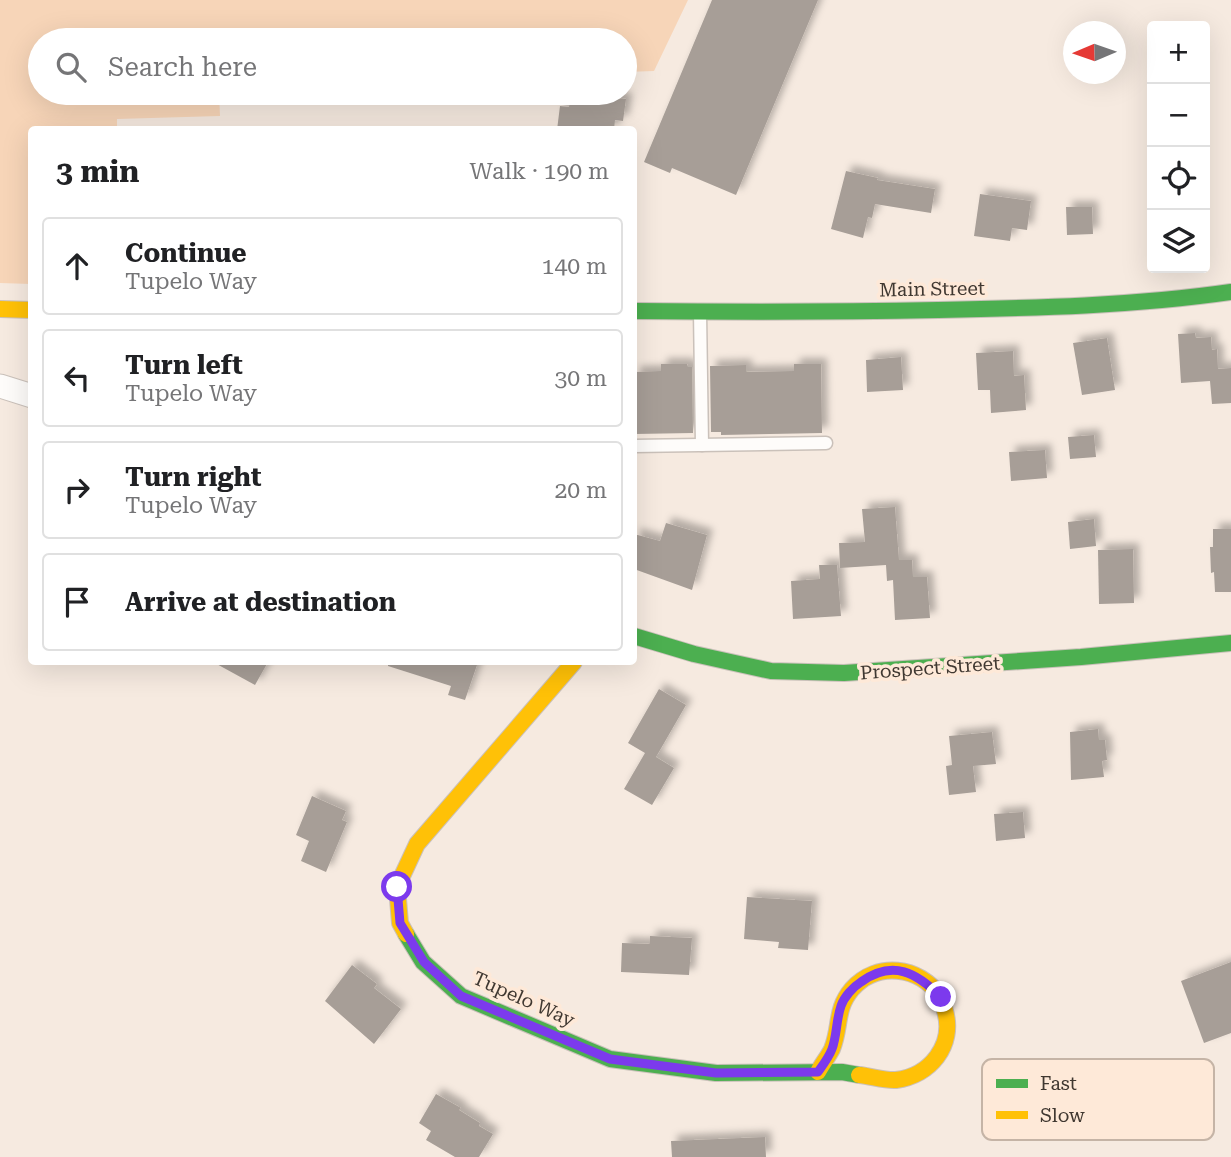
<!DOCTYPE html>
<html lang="en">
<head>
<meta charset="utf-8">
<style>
	body { margin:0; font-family:"Roboto Serif",serif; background:#f6f6f6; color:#202124 }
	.controls { position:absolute; right:21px; top:21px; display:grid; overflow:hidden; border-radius:7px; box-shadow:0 7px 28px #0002 }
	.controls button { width:63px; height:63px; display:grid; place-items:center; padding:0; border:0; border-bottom:2px solid #e0e0e0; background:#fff; color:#202124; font:35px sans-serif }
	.compass { position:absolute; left:1063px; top:21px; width:63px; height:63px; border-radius:50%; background:#fff; box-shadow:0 7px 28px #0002; rotate:268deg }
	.stop { position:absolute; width:21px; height:21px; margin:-16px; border:5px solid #7c3aed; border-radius:50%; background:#fff }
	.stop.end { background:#7c3aed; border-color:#fff; box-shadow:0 2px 7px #0008 }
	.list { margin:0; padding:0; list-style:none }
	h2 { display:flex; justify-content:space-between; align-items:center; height:91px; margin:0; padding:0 28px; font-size:30px }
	h2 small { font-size:23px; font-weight:400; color:#757577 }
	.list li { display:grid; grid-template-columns:46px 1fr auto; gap:21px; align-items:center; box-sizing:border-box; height:98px; margin:0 14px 14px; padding:0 14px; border:2px solid #e0e0e0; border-radius:7px }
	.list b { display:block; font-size:26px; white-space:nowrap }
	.list p { margin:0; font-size:23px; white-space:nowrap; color:#757577 }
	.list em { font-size:23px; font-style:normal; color:#757577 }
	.icon { flex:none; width:38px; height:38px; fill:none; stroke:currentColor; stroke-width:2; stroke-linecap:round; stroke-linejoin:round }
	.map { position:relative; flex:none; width:1231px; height:1157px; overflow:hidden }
	.search { position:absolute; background:#fff; box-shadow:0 7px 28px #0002; left:28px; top:28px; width:609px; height:77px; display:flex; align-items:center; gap:18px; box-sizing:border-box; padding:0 24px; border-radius:38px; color:#757577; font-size:26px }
	.panel { position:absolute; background:#fff; box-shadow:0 7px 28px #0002; left:28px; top:126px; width:609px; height:539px; border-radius:7px }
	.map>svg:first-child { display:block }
</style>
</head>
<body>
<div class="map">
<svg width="1231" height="1157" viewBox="0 0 1231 1157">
	<defs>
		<filter id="shadow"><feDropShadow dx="6" dy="-6" stdDeviation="3.5" flood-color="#0004"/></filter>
	</defs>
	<rect width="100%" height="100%" fill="#f6eae0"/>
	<!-- green -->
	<path fill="#f7d5b8" d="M 0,0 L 688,0 L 654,71 L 625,72 L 625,40 L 40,40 L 40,93 L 219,93 L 220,116 L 117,119 L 117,129 L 32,130 L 31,284 L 0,283 Z"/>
	<!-- building -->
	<g fill="#a79e97" filter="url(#shadow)">
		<path d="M 712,0 L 818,0 L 736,195 L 672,168 L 670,173 L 644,162 Z"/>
		<path d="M 571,93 L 626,99 L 623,121 L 615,120 L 614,130 L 557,130 L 560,106 L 569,107 Z"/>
		<path d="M 846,171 L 878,178 L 877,180 L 935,189 L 931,213 L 875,204 L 872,218 L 868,217 L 863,238 L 831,229 Z"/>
		<path d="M 980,194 L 1031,201 L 1027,230 L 1012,228 L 1010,241 L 974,236 Z"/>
		<path d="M 1066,207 L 1092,207 L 1093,234 L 1067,235 Z"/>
		<path d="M 1195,333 L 1196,338 L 1211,337 L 1212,350 L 1217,349 L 1218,369 L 1231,368 L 1231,403 L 1212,404 L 1210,381 L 1181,383 L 1178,334 Z"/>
		<path d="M 1107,338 L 1115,390 L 1082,395 L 1073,343 Z"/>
		<path d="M 1013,351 L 1014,376 L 1024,375 L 1026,410 L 991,413 L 990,390 L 978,390 L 976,353 Z"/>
		<path d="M 901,357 L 903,390 L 867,392 L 866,360 Z"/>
		<path d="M 661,364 L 687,364 L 688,367 L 692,367 L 693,433 L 634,434 L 634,372 L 661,371 Z"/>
		<path d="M 794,364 L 821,364 L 822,433 L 721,435 L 721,432 L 711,432 L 710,366 L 746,365 L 746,372 L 794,371 Z"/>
		<path d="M 1094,435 L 1096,457 L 1070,459 L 1068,437 Z"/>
		<path d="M 1045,450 L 1047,478 L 1011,481 L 1009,452 Z"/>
		<path d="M 895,507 L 899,560 L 912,560 L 913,577 L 927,577 L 930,618 L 895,620 L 893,580 L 887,581 L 886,565 L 840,568 L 839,543 L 865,542 L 862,509 Z"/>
		<path d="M 1094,519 L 1096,546 L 1070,549 L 1068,522 Z"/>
		<path d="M 666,523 L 707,535 L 692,590 L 634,569 L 634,534 L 660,541 Z"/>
		<path d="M 1213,529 L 1231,529 L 1231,592 L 1215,592 L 1214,572 L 1211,573 L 1210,547 L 1213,547 Z"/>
		<path d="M 1133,549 L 1134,603 L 1099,604 L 1098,550 Z"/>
		<path d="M 819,565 L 837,565 L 841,616 L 793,619 L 791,581 L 820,579 Z"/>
		<path d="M 213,662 L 268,662 L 255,685 Z"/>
		<path d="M 388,662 L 478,662 L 465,700 L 448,695 L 451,686 L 388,666 Z"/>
		<path d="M 659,689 L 686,705 L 656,757 L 674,768 L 652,805 L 624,789 L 645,753 L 628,743 Z"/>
		<path d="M 1098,729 L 1099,740 L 1105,740 L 1107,760 L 1102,761 L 1104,777 L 1071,780 L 1070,732 Z"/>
		<path d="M 992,732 L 996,764 L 973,766 L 976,792 L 949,795 L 946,766 L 952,765 L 949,736 Z"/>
		<path d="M 312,796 L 346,811 L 342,820 L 347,822 L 326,872 L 301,861 L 309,841 L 296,835 Z"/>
		<path d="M 1023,812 L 1025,838 L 996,841 L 994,814 Z"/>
		<path d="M 747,897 L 812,901 L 808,950 L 778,948 L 779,942 L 744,939 Z"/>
		<path d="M 650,936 L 692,938 L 689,975 L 621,972 L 622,943 L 650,944 Z"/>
		<path d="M 1231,962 L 1231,1033 L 1204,1043 L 1181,981 Z"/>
		<path d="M 352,965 L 377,984 L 374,988 L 401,1009 L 374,1044 L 325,1001 Z"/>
		<path d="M 436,1094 L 461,1108 L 459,1110 L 480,1123 L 479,1126 L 493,1134 L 479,1157 L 455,1157 L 426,1140 L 431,1131 L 419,1123 Z"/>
		<path d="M 765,1137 L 766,1157 L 672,1157 L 671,1141 Z"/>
	</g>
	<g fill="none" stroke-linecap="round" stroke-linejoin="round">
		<defs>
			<g id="lane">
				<path d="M 700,312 L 702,445"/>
				<path d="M 634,446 L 826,443"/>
			</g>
			<path id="street" d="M 0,386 L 32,396"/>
			<g id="fast">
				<path d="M 634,311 C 735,312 837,312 938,310 C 1036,308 1134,306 1231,292"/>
				<path d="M 634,636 L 694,654 L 771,671 L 844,673 L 1081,657 L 1231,643"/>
				<path d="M 406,934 L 423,962 L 461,996 L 610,1059 L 716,1073 L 842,1072 L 859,1075"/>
			</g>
			<g id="slow">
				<path d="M 0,309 L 32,310"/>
				<path d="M 406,934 L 400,923 L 397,887 L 417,844 L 574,662"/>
				<path d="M 818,1072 C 822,1064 828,1057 832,1049 C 841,1027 835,1009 852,989 C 877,961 919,966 940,996 C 943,1000 944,1007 945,1011 C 955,1045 930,1076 896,1080 C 885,1081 871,1076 859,1075"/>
			</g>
		</defs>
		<!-- lane casing -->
		<use href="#lane" stroke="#cac1ba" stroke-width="15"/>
		<!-- street casing -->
		<use href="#street" stroke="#cac1ba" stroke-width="25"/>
		<!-- fast casing -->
		<use href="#fast" stroke="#cac1ba" stroke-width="18"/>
		<!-- slow casing -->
		<use href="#slow" stroke="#cac1ba" stroke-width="18"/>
		<!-- lane -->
		<use href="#lane" stroke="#fefcfa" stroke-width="12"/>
		<!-- street -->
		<use href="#street" stroke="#fefcfa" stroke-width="23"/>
		<!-- fast -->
		<use href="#fast" stroke="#4caf50" stroke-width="16"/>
		<!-- slow -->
		<use href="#slow" stroke="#ffc107" stroke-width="16"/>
	</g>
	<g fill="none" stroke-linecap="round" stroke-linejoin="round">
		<!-- route -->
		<path stroke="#7c3aed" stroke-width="9" d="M 397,887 L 400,923 L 424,962 L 461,996 L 610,1059 L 716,1073 L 818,1072 C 823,1065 829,1057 832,1049 C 837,1036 836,1020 841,1006 C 844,997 853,987 861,982 C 893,959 917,973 941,997"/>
	</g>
	<g text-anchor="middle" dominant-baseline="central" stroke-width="7" stroke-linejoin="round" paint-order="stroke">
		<!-- street labels -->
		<g font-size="19" fill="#403831" stroke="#fee9d8">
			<text transform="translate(932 289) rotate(-1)">Main Street</text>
			<text transform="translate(930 668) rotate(-4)">Prospect Street</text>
			<text transform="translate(524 999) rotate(24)">Tupelo Way</text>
		</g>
	</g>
	<!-- legend -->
	<rect x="982" y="1059" width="232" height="81" rx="10" fill="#fee9d8" stroke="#c5b4a6" stroke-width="2"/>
	<rect x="996" y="1079" width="32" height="9" fill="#4caf50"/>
	<rect x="996" y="1111" width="32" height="8" fill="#ffc107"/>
	<g font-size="19" fill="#403831">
		<text x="1040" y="1090">Fast</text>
		<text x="1040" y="1122">Slow</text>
	</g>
</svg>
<div class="controls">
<button>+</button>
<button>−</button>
<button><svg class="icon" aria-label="locate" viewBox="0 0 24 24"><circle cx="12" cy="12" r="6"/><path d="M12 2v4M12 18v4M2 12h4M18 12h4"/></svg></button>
<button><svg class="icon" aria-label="layers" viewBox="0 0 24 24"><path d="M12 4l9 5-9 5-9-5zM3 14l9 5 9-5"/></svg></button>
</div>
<svg class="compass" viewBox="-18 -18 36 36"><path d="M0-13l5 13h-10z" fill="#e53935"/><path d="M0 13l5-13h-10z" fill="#757577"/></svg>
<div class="stop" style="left:397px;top:887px"></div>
<div class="stop end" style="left:941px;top:997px"></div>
<div class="search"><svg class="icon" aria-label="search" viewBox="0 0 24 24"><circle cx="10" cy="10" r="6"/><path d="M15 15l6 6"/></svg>Search here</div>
<section class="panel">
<h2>3 min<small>Walk · 190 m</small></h2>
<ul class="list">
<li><svg class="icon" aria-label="ahead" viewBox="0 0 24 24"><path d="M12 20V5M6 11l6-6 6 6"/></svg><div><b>Continue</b><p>Tupelo Way</p></div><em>140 m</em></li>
<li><svg class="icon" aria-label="left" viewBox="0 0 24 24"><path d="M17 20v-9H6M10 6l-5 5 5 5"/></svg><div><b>Turn left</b><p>Tupelo Way</p></div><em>30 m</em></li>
<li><svg class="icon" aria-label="right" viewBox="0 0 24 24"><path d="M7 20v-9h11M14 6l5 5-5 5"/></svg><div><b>Turn right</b><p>Tupelo Way</p></div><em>20 m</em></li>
<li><svg class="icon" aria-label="arrive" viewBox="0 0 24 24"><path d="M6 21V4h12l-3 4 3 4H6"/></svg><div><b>Arrive at destination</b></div></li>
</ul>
</section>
</div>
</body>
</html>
